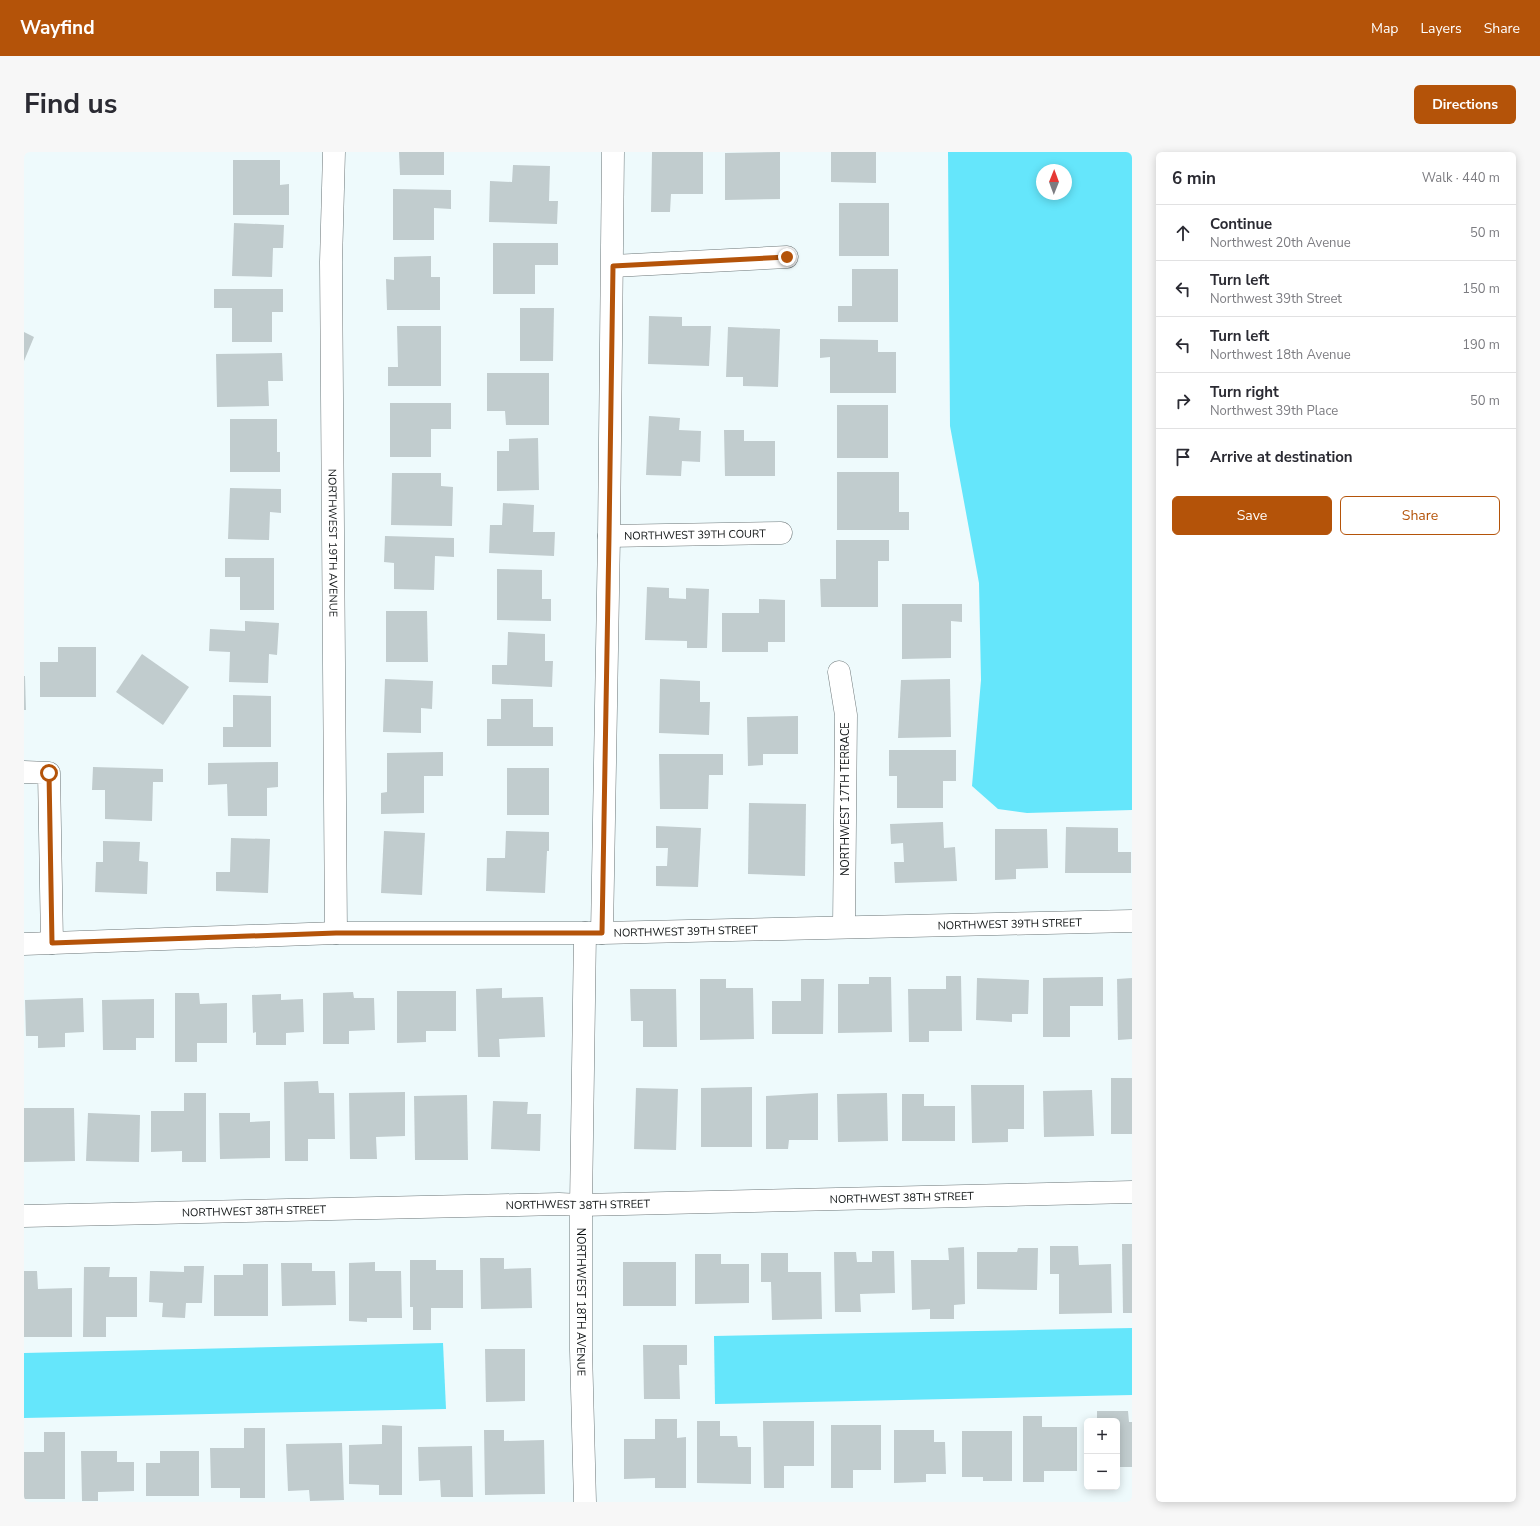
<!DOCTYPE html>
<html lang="en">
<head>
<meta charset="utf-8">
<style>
	body { margin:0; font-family:"Nunito Sans",sans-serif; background:#f7f7f7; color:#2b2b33 }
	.controls { position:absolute; right:12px; bottom:12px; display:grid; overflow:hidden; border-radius:6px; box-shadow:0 2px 10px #0003 }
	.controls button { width:36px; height:36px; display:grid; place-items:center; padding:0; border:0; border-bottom:1px solid #e1e1e2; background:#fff; color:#2b2b33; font:20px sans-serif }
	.compass { position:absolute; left:1012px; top:12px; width:36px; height:36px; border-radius:50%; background:#fff; box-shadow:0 2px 10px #0003; rotate:1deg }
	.stop { position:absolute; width:12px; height:12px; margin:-9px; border:3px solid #b45309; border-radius:50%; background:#fff }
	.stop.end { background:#b45309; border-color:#fff; box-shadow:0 1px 4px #0008 }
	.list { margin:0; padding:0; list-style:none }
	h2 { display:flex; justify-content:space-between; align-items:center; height:52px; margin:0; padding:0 16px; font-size:17px }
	h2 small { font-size:13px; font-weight:400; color:#7c7c81 }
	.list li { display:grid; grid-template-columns:26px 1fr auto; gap:12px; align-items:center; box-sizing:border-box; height:56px; padding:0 16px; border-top:1px solid #e1e1e2 }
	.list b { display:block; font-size:15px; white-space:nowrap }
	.list p { margin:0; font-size:13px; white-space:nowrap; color:#7c7c81 }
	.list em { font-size:13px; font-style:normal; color:#7c7c81 }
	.actions { display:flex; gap:8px; padding:12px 16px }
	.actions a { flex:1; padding:9px 0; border:1px solid #b45309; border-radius:6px; text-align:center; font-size:14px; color:#b45309 }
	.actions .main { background:#b45309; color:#fff }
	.icon { flex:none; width:22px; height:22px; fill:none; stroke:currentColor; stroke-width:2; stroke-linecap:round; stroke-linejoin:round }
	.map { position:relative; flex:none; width:1108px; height:1350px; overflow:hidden; border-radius:6px }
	header { display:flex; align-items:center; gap:24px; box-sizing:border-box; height:56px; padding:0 20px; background:#b45309; color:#fff }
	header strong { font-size:19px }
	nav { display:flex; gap:22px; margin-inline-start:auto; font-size:14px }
	.intro { display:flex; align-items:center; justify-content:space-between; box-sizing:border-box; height:96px; padding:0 24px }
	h1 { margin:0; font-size:28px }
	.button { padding:10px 18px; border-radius:6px; background:#b45309; color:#fff; font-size:14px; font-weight:700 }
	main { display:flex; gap:24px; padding:0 24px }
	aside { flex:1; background:#fff; border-radius:6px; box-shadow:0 2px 10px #0003 }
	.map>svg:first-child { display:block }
</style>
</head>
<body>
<header>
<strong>Wayfind</strong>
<nav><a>Map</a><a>Layers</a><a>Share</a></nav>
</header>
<div class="intro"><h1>Find us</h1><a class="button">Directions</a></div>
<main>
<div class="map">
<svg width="1108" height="1350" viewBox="0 0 1108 1350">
	<rect width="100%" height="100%" fill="#eefafc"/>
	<!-- water -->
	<g fill="#65e6fb" fill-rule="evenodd">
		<path d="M 924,0 L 1108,0 L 1108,658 L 1003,661 L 974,657 L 948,634 L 957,528 L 955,431 L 926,274 ZM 1018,18 L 1042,18 L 1042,42 L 1018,42 Z"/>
		<path d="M 1108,1176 L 1108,1243 L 691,1252 L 690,1184 Z"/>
		<path d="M 419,1191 L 422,1257 L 0,1266 L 0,1201 Z"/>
	</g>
	<!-- building -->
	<g fill="#c1ccce">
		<path d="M 375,0 L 420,0 L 420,23 L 376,23 Z"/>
		<path d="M 628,0 L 679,0 L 679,42 L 647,42 L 646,60 L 627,60 Z"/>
		<path d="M 756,0 L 756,47 L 701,48 L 701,1 Z"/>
		<path d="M 807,0 L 852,0 L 852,31 L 807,30 Z"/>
		<path d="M 209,8 L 256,8 L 256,33 L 265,32 L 265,63 L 209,63 Z"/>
		<path d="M 489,13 L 526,14 L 525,49 L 534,49 L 533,72 L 465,70 L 466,29 L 488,30 Z"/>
		<path d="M 369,37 L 427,38 L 427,57 L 410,56 L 410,88 L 369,88 Z"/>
		<rect x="815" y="51" width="50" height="53"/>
		<path d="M 210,71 L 260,73 L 259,96 L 249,96 L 248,125 L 208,124 Z"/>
		<path d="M 469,91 L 534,91 L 534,113 L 511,113 L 511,142 L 469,142 Z"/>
		<path d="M 407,104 L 407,125 L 416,125 L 416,158 L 363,158 L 362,127 L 370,128 L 370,105 Z"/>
		<path d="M 828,117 L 874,117 L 874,170 L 814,170 L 814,154 L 828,154 Z"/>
		<path d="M 190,137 L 259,137 L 259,160 L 248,160 L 248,190 L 208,190 L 208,156 L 190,156 Z"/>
		<path d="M 496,156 L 530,156 L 529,209 L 496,209 Z"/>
		<path d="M 625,164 L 658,165 L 658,174 L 687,174 L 685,214 L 624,212 Z"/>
		<path d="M 373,174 L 417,174 L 417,234 L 364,234 L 364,215 L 374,215 Z"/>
		<path d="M 704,175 L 756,177 L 754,235 L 719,234 L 719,225 L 702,225 Z"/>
		<path d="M 0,180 L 10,185 L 0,209 Z"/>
		<path d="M 796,187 L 854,188 L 854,200 L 872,200 L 872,241 L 806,241 L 806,205 L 796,206 Z"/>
		<path d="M 258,201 L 259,229 L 244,229 L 245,254 L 193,255 L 192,202 Z"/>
		<path d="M 463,221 L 525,221 L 525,273 L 482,273 L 481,259 L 463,259 Z"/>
		<path d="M 366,251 L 427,251 L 427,277 L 407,277 L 407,305 L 366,305 Z"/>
		<rect x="813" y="253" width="51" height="53"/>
		<path d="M 625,264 L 656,266 L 655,278 L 677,279 L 676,310 L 658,309 L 657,324 L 622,323 Z"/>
		<path d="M 206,267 L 253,267 L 253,300 L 256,300 L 256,320 L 206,320 Z"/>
		<path d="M 700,278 L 720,278 L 720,289 L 751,289 L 751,324 L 701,324 Z"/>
		<path d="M 514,286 L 515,338 L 473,339 L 473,299 L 485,299 L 485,287 Z"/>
		<path d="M 813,320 L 875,320 L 875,360 L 885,360 L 885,378 L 813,378 Z"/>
		<path d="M 368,321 L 417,321 L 417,334 L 429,335 L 428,374 L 367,373 Z"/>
		<path d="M 206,336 L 257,337 L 257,361 L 246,360 L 245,388 L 204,387 Z"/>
		<path d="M 479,351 L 510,353 L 509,380 L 531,380 L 530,404 L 465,401 L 466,373 L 478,373 Z"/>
		<path d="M 361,384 L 430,386 L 430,405 L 411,404 L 410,438 L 370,437 L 370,411 L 360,410 Z"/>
		<path d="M 812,388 L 865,388 L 865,409 L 854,409 L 854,455 L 797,455 L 796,427 L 812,427 Z"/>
		<path d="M 201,406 L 250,406 L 250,458 L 216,458 L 216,425 L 201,425 Z"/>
		<path d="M 473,417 L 518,418 L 518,447 L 527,447 L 527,469 L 473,468 Z"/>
		<path d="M 623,435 L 645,436 L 645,446 L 662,447 L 662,436 L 685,437 L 683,496 L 663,496 L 663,489 L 621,488 Z"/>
		<path d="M 735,447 L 761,448 L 761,490 L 744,490 L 744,500 L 698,500 L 698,461 L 735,461 Z"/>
		<path d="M 878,452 L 938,452 L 938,470 L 927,469 L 927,506 L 878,507 Z"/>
		<path d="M 362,459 L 403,459 L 404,510 L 362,510 Z"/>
		<path d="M 221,469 L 255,471 L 253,503 L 245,502 L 244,531 L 205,530 L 206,500 L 185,499 L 186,477 L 221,479 Z"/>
		<path d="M 484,480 L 521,482 L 521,509 L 529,509 L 528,535 L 468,532 L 468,513 L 483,513 Z"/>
		<path d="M 34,495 L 72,495 L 72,545 L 16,545 L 16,510 L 34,510 Z"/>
		<path d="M 118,502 L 165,535 L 139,573 L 92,540 Z"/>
		<path d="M 0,524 L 1,524 L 2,558 L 0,558 Z"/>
		<path d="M 361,527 L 409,529 L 408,557 L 397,556 L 397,581 L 359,580 Z"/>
		<path d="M 636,527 L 676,529 L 676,550 L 686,550 L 685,583 L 635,581 Z"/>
		<path d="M 926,527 L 927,585 L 874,586 L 877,528 Z"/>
		<path d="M 209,543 L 247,544 L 247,595 L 199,595 L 199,575 L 209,575 Z"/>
		<path d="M 477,547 L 509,547 L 509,575 L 529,575 L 529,594 L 463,594 L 463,567 L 477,567 Z"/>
		<path d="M 774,564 L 774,602 L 739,602 L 739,613 L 724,614 L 723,565 Z"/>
		<path d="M 865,598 L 932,598 L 932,629 L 919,629 L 919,656 L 873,656 L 873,624 L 865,624 Z"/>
		<path d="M 419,600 L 419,624 L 400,624 L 400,661 L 357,662 L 357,641 L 363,640 L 363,601 Z"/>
		<path d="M 635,602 L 699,602 L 699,623 L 685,623 L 684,657 L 636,657 Z"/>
		<path d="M 254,610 L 254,635 L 243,636 L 243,664 L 204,664 L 203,632 L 184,633 L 184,611 Z"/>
		<path d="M 69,615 L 139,617 L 139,630 L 129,630 L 128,669 L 81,667 L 81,638 L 68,638 Z"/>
		<rect x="483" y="616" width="42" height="47"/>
		<path d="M 725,651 L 782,652 L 781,724 L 724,722 Z"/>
		<path d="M 919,670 L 920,696 L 931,695 L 933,729 L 871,731 L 870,710 L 880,710 L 879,691 L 867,692 L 866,672 Z"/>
		<path d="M 632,674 L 677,676 L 674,735 L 632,734 L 632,714 L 643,714 L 644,696 L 632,696 Z"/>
		<path d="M 1042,675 L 1094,676 L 1094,700 L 1107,700 L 1107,721 L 1041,721 Z"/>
		<path d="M 971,677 L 1023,677 L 1024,716 L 992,717 L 992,727 L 971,728 Z"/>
		<path d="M 360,679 L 401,681 L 398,743 L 357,741 Z"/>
		<path d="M 482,679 L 525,680 L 525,699 L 523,699 L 521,741 L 462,739 L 463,706 L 481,706 Z"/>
		<path d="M 207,686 L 246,687 L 244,741 L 192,739 L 192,720 L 206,720 Z"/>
		<path d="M 79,689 L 116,690 L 115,709 L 124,710 L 123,742 L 71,740 L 72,710 L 79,710 Z"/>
		<path d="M 922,824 L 937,824 L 938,879 L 905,879 L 905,890 L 885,890 L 884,837 L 922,837 Z"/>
		<path d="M 845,825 L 867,825 L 868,880 L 814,881 L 814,832 L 845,832 Z"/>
		<path d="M 1079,825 L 1079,854 L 1046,854 L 1046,885 L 1019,885 L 1019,826 Z"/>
		<path d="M 953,826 L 1005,828 L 1004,862 L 988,862 L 988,870 L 952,868 Z"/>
		<path d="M 1108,826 L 1108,887 L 1094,888 L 1093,827 Z"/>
		<path d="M 676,827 L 702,827 L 702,836 L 729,836 L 730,887 L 676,888 Z"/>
		<path d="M 777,827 L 800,827 L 799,882 L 748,882 L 748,849 L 777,849 Z"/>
		<path d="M 478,836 L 478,846 L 519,845 L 521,885 L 475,887 L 476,905 L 454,905 L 452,837 Z"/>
		<path d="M 606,837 L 652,837 L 653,895 L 619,895 L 619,869 L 607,869 Z"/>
		<path d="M 373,839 L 432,839 L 432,879 L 402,879 L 402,890 L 373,891 Z"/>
		<path d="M 329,840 L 330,846 L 350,846 L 351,878 L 325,879 L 325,892 L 299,892 L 299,841 Z"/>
		<path d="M 151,841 L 175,841 L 176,852 L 203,851 L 203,891 L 173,891 L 173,910 L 151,910 Z"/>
		<path d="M 257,842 L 257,848 L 279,847 L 280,880 L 262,881 L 262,893 L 232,893 L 232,880 L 229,881 L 228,843 Z"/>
		<path d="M 59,846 L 60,880 L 41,881 L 41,895 L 14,896 L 14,884 L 2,884 L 1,848 Z"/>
		<path d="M 130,847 L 130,886 L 112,886 L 112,898 L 79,898 L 78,848 Z"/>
		<rect x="1087" y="926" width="21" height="56"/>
		<path d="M 294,929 L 295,941 L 310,941 L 311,987 L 284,987 L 284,1009 L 261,1009 L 260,930 Z"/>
		<path d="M 947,933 L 1000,933 L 1000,977 L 984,977 L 984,990 L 948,991 Z"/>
		<path d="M 728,935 L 728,995 L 677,995 L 677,936 Z"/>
		<path d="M 612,936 L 654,937 L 652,998 L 610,997 Z"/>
		<path d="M 1068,938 L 1070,984 L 1020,985 L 1019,939 Z"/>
		<path d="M 381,940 L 381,984 L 352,985 L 353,1007 L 326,1007 L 325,941 Z"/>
		<path d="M 160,941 L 182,941 L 182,1010 L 158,1010 L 158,999 L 127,1000 L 127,959 L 160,959 Z"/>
		<path d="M 794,941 L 794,988 L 765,988 L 764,997 L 742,997 L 742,944 Z"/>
		<path d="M 863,941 L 864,989 L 814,990 L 813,942 Z"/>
		<path d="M 878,942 L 900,942 L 900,954 L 931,954 L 931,989 L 878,989 Z"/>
		<path d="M 443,943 L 444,1008 L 391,1008 L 390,944 Z"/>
		<path d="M 469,949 L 504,950 L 503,962 L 517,962 L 516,999 L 467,997 Z"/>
		<path d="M 0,956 L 50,956 L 51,1009 L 0,1010 Z"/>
		<path d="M 64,961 L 116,963 L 115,1010 L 62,1009 Z"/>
		<path d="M 195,961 L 226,961 L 226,970 L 246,969 L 246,1006 L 196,1007 Z"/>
		<path d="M 1098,1092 L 1108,1092 L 1108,1161 L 1099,1161 Z"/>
		<path d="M 1026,1094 L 1054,1094 L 1055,1113 L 1087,1112 L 1088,1161 L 1035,1162 L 1035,1122 L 1026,1122 Z"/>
		<path d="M 940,1095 L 941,1152 L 930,1153 L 930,1167 L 906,1167 L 906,1157 L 888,1158 L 887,1108 L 925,1108 L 924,1096 Z"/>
		<path d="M 994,1096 L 1014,1096 L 1013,1138 L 953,1137 L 953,1100 L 993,1100 Z"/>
		<path d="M 848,1099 L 870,1099 L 871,1141 L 836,1142 L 837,1160 L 811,1160 L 810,1100 L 832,1100 L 833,1110 L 848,1110 Z"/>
		<path d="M 737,1101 L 764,1101 L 764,1120 L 797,1120 L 798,1167 L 748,1168 L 747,1130 L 737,1130 Z"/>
		<path d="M 671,1102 L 697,1102 L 697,1112 L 725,1112 L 725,1151 L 671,1152 Z"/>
		<path d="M 456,1106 L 480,1106 L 480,1117 L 507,1116 L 508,1156 L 457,1157 Z"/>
		<path d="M 386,1108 L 412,1108 L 412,1118 L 439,1118 L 439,1156 L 407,1156 L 407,1178 L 389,1178 L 389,1155 L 386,1155 Z"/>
		<path d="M 351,1110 L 351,1119 L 377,1119 L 378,1166 L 343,1166 L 343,1170 L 325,1169 L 325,1111 Z"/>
		<rect x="599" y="1110" width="53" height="44"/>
		<path d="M 257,1111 L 288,1111 L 288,1119 L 311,1119 L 312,1153 L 258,1154 Z"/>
		<path d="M 219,1112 L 244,1112 L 244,1164 L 190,1164 L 190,1123 L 219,1123 Z"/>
		<path d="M 160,1114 L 180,1114 L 178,1151 L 162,1151 L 161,1166 L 138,1165 L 139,1151 L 125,1150 L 126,1119 L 160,1120 Z"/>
		<path d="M 60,1115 L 86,1115 L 85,1125 L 113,1125 L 113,1165 L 82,1165 L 82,1185 L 59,1185 Z"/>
		<path d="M 0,1119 L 13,1119 L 14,1137 L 48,1136 L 48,1185 L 0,1185 Z"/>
		<path d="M 619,1193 L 663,1193 L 663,1213 L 655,1213 L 656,1247 L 620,1247 Z"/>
		<path d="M 461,1197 L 501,1197 L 501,1249 L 462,1250 Z"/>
		<path d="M 1073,1259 L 1104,1259 L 1105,1270 L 1108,1270 L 1108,1315 L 1095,1315 L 1095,1327 L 1093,1327 L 1093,1269 L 1073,1269 Z"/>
		<path d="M 999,1264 L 1018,1264 L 1018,1275 L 1053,1275 L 1053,1319 L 1020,1319 L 1020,1330 L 999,1330 Z"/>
		<path d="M 631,1267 L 653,1267 L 653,1286 L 662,1285 L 662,1336 L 631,1336 L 631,1326 L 600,1327 L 600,1287 L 631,1287 Z"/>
		<path d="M 673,1269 L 696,1269 L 696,1284 L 713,1284 L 714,1295 L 727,1295 L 727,1332 L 673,1331 Z"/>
		<path d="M 739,1269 L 790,1269 L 790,1314 L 760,1314 L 760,1336 L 740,1336 Z"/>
		<path d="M 358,1273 L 378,1274 L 378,1343 L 355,1343 L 355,1333 L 325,1332 L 325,1293 L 358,1292 Z"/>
		<path d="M 807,1273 L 857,1273 L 857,1318 L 829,1318 L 829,1336 L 807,1336 Z"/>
		<path d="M 220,1276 L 241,1276 L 241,1346 L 216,1346 L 216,1336 L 187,1336 L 186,1296 L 220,1296 Z"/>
		<path d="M 460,1278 L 480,1278 L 480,1289 L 520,1288 L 521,1342 L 461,1343 Z"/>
		<path d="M 870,1278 L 910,1278 L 910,1290 L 921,1290 L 922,1322 L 902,1322 L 902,1330 L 870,1331 Z"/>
		<path d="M 938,1279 L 988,1279 L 988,1329 L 959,1329 L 959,1325 L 938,1325 Z"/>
		<path d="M 20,1280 L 41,1280 L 41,1347 L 0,1347 L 0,1300 L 20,1300 Z"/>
		<path d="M 318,1291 L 320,1348 L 286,1349 L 285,1338 L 264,1339 L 262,1292 Z"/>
		<path d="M 448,1294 L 449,1345 L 417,1345 L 416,1328 L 395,1329 L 394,1295 Z"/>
		<path d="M 57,1299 L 93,1299 L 93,1310 L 110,1310 L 110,1339 L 74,1340 L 74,1349 L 58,1349 Z"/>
		<path d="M 136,1299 L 175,1299 L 175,1344 L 122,1344 L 122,1311 L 136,1311 Z"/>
	</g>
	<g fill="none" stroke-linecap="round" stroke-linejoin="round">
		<defs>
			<g id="minor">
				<path id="s1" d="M 310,0 L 307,110 L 312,781"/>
				<path d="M 589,114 L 763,105"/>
				<path id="s2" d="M 585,384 L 757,381"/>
				<path d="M 815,520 L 822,563 L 820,775"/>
				<path d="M 0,620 L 25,621 L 28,791"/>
				<path id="s3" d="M 561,781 L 557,1053 L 557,1198 L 561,1350"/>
				<path d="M 578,781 L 585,384 L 589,0"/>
				<path id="s4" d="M 0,792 L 312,781 L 578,781 L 1108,769"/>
				<path id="s5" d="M 0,1064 L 535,1052 L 557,1053 L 1108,1040"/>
			</g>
		</defs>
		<!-- minor casing -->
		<use href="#minor" stroke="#6d7779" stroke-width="23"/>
		<!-- minor -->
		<use href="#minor" stroke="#fff" stroke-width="22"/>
	</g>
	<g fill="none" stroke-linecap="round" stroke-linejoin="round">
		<!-- route -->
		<path stroke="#b45309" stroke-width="5" d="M 25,621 L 28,791 L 312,781 L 578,781 L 585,384 L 589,114 L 763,105"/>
	</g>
	<g text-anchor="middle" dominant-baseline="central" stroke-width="3.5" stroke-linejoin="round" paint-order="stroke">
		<!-- street labels -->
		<g font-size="11" fill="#0f1314" stroke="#fff">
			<text stroke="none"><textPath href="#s2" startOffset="86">NORTHWEST 39TH COURT</textPath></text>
			<text stroke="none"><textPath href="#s1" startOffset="391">NORTHWEST 19TH AVENUE</textPath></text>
			<text transform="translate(821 647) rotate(-90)">NORTHWEST 17TH TERRACE</text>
			<text stroke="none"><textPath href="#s4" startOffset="986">NORTHWEST 39TH STREET</textPath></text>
			<text stroke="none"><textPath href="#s4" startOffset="662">NORTHWEST 39TH STREET</textPath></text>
			<text stroke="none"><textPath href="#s5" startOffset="878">NORTHWEST 38TH STREET</textPath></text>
			<text stroke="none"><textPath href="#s5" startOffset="554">NORTHWEST 38TH STREET</textPath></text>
			<text stroke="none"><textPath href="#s5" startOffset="230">NORTHWEST 38TH STREET</textPath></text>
			<text stroke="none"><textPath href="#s3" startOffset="369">NORTHWEST 18TH AVENUE</textPath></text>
		</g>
	</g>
</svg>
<div class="controls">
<button>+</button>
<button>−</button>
</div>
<svg class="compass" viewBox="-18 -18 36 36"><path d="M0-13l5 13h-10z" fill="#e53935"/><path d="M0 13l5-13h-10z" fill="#7c7c81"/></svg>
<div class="stop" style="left:25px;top:621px"></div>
<div class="stop end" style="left:763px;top:105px"></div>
</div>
<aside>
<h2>6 min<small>Walk · 440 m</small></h2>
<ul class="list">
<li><svg class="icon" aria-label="ahead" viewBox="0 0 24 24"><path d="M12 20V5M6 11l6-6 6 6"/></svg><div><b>Continue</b><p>Northwest 20th Avenue</p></div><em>50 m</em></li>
<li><svg class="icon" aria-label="left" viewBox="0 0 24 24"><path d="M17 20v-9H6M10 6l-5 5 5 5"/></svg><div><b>Turn left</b><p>Northwest 39th Street</p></div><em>150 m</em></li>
<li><svg class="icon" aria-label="left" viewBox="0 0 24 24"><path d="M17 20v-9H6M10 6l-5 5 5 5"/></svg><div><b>Turn left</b><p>Northwest 18th Avenue</p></div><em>190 m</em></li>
<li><svg class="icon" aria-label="right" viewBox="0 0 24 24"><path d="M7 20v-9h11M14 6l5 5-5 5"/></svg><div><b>Turn right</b><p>Northwest 39th Place</p></div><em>50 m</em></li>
<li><svg class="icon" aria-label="arrive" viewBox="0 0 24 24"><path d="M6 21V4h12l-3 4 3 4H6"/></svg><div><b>Arrive at destination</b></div></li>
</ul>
<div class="actions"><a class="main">Save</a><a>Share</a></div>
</aside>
</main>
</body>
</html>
